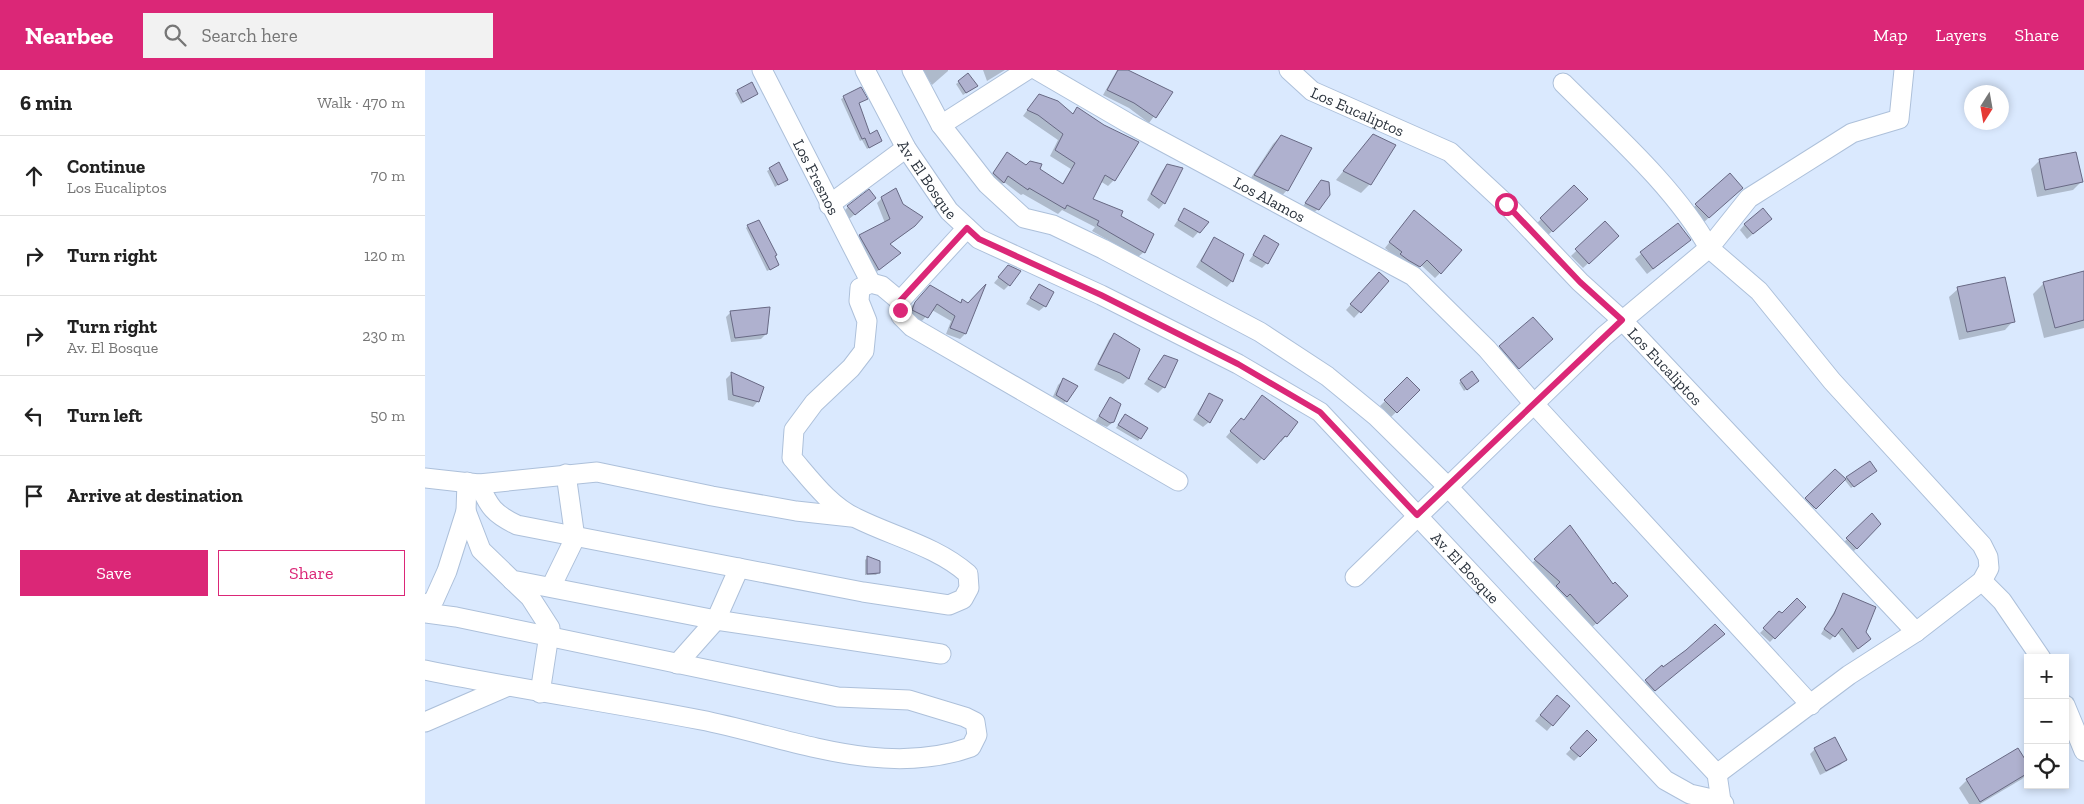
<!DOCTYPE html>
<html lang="en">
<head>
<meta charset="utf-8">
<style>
	body { margin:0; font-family:"Zilla Slab",serif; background:#f2f2f2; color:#222 }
	.controls { position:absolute; right:15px; bottom:15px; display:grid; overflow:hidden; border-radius:0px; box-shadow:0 2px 8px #0003 }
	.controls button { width:45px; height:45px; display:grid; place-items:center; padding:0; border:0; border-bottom:1px solid #e0e0e0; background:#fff; color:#222; font:25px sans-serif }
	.compass { position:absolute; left:1539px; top:15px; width:45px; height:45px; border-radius:50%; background:#fff; box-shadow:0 2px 8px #0003; rotate:191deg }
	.stop { position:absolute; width:15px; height:15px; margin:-11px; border:4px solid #db2777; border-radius:50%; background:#fff }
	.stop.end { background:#db2777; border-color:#fff; box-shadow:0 1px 5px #0008 }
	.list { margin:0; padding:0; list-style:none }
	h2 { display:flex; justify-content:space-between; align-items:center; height:65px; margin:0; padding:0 20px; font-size:21px }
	h2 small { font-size:16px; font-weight:400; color:#767676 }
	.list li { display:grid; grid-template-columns:32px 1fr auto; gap:15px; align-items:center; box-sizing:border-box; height:80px; padding:0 20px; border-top:1px solid #e0e0e0 }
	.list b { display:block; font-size:19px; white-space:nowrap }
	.list p { margin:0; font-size:16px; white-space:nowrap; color:#767676 }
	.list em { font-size:16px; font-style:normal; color:#767676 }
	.actions { display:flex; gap:10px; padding:15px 20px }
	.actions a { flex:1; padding:11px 0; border:1px solid #db2777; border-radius:0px; text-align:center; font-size:18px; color:#db2777 }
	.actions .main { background:#db2777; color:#fff }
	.icon { flex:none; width:28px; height:28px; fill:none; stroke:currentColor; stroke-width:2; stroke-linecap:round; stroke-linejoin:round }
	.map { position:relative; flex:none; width:1659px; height:734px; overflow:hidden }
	header { display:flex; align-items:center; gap:30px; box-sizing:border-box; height:70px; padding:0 25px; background:#db2777; color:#fff }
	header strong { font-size:24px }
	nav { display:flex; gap:28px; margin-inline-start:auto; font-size:18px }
	.search { width:350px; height:45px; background:#f2f2f2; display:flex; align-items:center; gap:12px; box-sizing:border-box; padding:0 18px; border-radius:0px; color:#767676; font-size:19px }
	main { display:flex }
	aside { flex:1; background:#fff }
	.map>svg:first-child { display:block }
</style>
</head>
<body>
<header>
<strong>Nearbee</strong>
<div class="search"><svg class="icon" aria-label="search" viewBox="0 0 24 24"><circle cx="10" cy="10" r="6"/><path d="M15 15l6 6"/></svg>Search here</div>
<nav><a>Map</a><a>Layers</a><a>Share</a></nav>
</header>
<main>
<aside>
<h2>6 min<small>Walk · 470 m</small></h2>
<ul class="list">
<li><svg class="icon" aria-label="ahead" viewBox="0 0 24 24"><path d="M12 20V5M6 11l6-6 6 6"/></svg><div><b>Continue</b><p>Los Eucaliptos</p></div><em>70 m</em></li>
<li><svg class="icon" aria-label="right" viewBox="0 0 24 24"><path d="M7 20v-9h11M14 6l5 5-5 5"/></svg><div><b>Turn right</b></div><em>120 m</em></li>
<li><svg class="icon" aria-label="right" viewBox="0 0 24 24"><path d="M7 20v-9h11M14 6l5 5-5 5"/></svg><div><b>Turn right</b><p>Av. El Bosque</p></div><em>230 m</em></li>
<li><svg class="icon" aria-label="left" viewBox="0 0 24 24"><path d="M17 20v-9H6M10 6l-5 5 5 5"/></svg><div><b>Turn left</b></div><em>50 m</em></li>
<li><svg class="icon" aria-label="arrive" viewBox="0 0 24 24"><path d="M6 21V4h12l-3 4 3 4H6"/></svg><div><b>Arrive at destination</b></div></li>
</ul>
<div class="actions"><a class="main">Save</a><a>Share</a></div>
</aside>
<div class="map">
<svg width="1659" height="734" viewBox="0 0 1659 734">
	<rect width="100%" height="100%" fill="#dae9fe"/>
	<!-- shadow -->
	<g fill="#0003">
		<path d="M 497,0 L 523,0 L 523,1 L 507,15 Z"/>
		<path d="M 558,0 L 580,0 L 562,11 Z"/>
		<path d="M 692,0 L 701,0 L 746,23 L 724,53 L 704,38 L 678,25 Z"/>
		<path d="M 534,12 L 549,18 L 538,25 L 531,14 Z"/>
		<path d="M 326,14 L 332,24 L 316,34 L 310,23 Z"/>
		<path d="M 436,19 L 441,29 L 433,34 L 444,65 L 456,71 L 442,79 L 437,70 L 435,71 L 416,29 Z"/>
		<path d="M 609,31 L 647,44 L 652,39 L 689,110 L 683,116 L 675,111 L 666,129 L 719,182 L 713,187 L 667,161 L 670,157 L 637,140 L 633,144 L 598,124 L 596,125 L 579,112 L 573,118 L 563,109 L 582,84 L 601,96 L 613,99 L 637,114 L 646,99 L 625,86 L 633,70 L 598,46 Z"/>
		<path d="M 948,65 L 970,76 L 945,114 L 936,123 L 911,110 Z"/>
		<path d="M 856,66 L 862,120 L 854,129 L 822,114 L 848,74 Z"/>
		<path d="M 1615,90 L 1656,112 L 1648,120 L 1612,127 L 1606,99 Z"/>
		<path d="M 354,94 L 362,109 L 350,117 L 342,101 Z"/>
		<path d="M 743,95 L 756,99 L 739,133 L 734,139 L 722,130 L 737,101 Z"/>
		<path d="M 896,111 L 893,139 L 887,144 L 876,139 Z"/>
		<path d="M 1149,117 L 1161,129 L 1122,166 L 1111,154 Z"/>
		<path d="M 1311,123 L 1278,153 L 1266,140 L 1271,135 Z"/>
		<path d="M 457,128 L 477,134 L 496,147 L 483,161 L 464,175 L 469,188 L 449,204 L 430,171 L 435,166 L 460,153 L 452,133 Z"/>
		<path d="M 444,133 L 424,149 L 418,142 L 423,137 Z"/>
		<path d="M 759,140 L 782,152 L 768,168 L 749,156 Z"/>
		<path d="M 984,147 L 1015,203 L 1010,208 L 996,195 L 989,202 L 960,178 Z"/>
		<path d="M 1180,153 L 1192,166 L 1158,198 L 1146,186 Z"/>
		<path d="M 1252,154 L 1259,175 L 1222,204 L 1210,189 Z"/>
		<path d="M 1320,154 L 1340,154 L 1322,169 L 1315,160 Z"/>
		<path d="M 323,156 L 349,187 L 352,195 L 350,197 L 342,201 L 321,158 Z"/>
		<path d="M 840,167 L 842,193 L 837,198 L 824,191 Z"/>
		<path d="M 789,168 L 817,185 L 807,211 L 802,217 L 771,197 Z"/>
		<path d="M 583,196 L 584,215 L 579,220 L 569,213 Z"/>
		<path d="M 1659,202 L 1659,258 L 1619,268 L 1608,224 L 1619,213 Z"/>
		<path d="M 949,209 L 963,211 L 929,248 L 921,240 Z"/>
		<path d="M 614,215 L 620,236 L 614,241 L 601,234 Z"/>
		<path d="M 1533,219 L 1588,251 L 1580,260 L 1534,270 L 1524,227 Z"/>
		<path d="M 558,220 L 540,264 L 535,269 L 521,264 L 526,251 L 507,240 L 496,252 L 482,245 L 485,238 L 500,222 L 534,233 L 537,231 L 543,235 Z"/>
		<path d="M 306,242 L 341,264 L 336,269 L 306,272 L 301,247 Z"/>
		<path d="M 689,265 L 714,279 L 703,309 L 698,314 L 669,300 L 684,270 Z"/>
		<path d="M 1075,277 L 1118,277 L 1085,306 L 1067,285 Z"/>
		<path d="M 739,286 L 739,317 L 733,323 L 719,314 Z"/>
		<path d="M 306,304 L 333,331 L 328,337 L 303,330 L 301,309 Z"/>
		<path d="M 639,309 L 641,331 L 636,337 L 626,331 L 633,315 Z"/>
		<path d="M 982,309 L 994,320 L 966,347 L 955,336 Z"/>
		<path d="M 1036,311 L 1050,313 L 1039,321 L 1034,313 Z"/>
		<path d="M 784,324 L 784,352 L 778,357 L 768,350 Z"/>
		<path d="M 837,327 L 861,366 L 856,372 L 854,370 L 832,394 L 801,367 L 811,355 L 818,351 Z"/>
		<path d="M 685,329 L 688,352 L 682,357 L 670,352 Z"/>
		<path d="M 697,348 L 721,359 L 713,371 L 691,358 Z"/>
		<path d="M 1445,392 L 1448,403 L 1426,418 L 1419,409 L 1384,443 L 1376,434 L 1410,401 L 1419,410 Z"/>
		<path d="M 1447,445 L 1455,454 L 1427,483 L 1418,473 Z"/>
		<path d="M 1144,457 L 1197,531 L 1166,558 L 1127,522 L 1131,518 L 1105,495 Z"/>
		<path d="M 442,488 L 454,502 L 451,505 L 440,505 L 440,490 Z"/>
		<path d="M 1419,525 L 1445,569 L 1428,583 L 1412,562 L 1405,570 L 1396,564 Z"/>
		<path d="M 1379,537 L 1345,572 L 1335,563 L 1355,543 L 1357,545 Z"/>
		<path d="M 1293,568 L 1225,625 L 1216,616 L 1237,597 L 1238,599 Z"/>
		<path d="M 1127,632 L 1143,636 L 1122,661 L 1110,651 Z"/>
		<path d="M 1162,662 L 1170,670 L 1149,691 L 1141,684 Z"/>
		<path d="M 1390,679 L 1421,690 L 1415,695 L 1395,705 L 1385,684 Z"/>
		<path d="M 1603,697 L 1603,703 L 1597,709 L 1555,734 L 1544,734 L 1534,718 L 1542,710 Z"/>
	</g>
	<!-- building -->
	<g fill="#afb1cf" stroke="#686984">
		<path d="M 693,0 L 703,0 L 748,22 L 731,48 L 709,33 L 682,20 Z"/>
		<path d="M 543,3 L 553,16 L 541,23 L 533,11 Z"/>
		<path d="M 327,12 L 333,24 L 318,32 L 312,20 Z"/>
		<path d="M 436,17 L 443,29 L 434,33 L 445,64 L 452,60 L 457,71 L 444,78 L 440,68 L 437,69 L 418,26 Z"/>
		<path d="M 614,24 L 633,31 L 648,44 L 652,37 L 679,55 L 714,72 L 690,111 L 680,105 L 668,129 L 698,141 L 696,146 L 729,164 L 720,183 L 672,155 L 674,151 L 642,135 L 640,139 L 604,118 L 603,120 L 583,106 L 579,113 L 568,103 L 582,82 L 601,95 L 605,91 L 617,94 L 615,99 L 638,114 L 650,93 L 630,80 L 638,64 L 613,45 L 602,40 Z"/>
		<path d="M 948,64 L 971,75 L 946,115 L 918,101 Z"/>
		<path d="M 856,65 L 887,78 L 863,121 L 829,105 Z"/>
		<path d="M 1651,82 L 1658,112 L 1620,120 L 1614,89 Z"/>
		<path d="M 354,92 L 363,110 L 353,115 L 344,98 Z"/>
		<path d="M 742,94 L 758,98 L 740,134 L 726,124 Z"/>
		<path d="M 1305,103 L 1318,118 L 1284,148 L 1270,134 Z"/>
		<path d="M 896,110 L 904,112 L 905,125 L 894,140 L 880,133 Z"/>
		<path d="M 1149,115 L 1163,129 L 1128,162 L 1115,148 Z"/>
		<path d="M 471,118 L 478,134 L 498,147 L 490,156 L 465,174 L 476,183 L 454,200 L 434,165 L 465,149 L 456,127 Z"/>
		<path d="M 444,119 L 451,128 L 430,145 L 422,136 Z"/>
		<path d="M 759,138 L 784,152 L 775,163 L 753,150 Z"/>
		<path d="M 1338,138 L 1347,149 L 1328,164 L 1319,154 Z"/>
		<path d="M 989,140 L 1037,180 L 1016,204 L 1002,190 L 995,197 L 983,190 L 975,184 L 977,182 L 964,172 Z"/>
		<path d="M 334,150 L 352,185 L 350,186 L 354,195 L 345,200 L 322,155 Z"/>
		<path d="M 1180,151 L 1194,166 L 1164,194 L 1150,179 Z"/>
		<path d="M 1253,153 L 1266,170 L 1228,199 L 1215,182 Z"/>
		<path d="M 839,165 L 854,174 L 843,194 L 828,185 Z"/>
		<path d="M 789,167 L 819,184 L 808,212 L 776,191 Z"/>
		<path d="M 583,195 L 596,201 L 585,216 L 573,207 Z"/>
		<path d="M 1659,201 L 1659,250 L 1630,258 L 1618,212 Z"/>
		<path d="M 954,202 L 964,211 L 936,243 L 925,234 Z"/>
		<path d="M 1580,207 L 1590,252 L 1542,262 L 1532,217 Z"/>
		<path d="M 561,214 L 541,264 L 525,258 L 530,246 L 512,234 L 503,248 L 487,240 L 490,232 L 505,215 L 536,233 L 537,229 L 543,233 Z"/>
		<path d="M 614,214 L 629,222 L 621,237 L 605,228 Z"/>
		<path d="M 345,237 L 342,264 L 310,268 L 305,241 Z"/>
		<path d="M 1108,247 L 1128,269 L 1094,299 L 1074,276 Z"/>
		<path d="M 689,263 L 715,279 L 704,309 L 695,303 L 673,294 Z"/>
		<path d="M 739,285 L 753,290 L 740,318 L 723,309 Z"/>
		<path d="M 1047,301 L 1054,311 L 1042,320 L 1035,310 Z"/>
		<path d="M 306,302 L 339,317 L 334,332 L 308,325 Z"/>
		<path d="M 982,307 L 995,320 L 972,343 L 959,330 Z"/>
		<path d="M 638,308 L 653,316 L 642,332 L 631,325 Z"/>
		<path d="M 784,323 L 798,330 L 785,353 L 773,344 Z"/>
		<path d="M 837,325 L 873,352 L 862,367 L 860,366 L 839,390 L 805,361 L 816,348 L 819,350 Z"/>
		<path d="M 685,327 L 696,334 L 689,352 L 685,353 L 674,346 Z"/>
		<path d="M 700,344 L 723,358 L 716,369 L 693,355 Z"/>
		<path d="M 1445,391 L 1452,401 L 1429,417 L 1421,407 Z"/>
		<path d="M 1410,399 L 1421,409 L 1391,439 L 1380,428 Z"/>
		<path d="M 1447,443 L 1456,454 L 1432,479 L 1421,468 Z"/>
		<path d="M 1145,455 L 1188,514 L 1190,512 L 1203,526 L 1172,554 L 1145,524 L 1142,527 L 1131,516 L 1135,512 L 1109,489 Z"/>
		<path d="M 442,486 L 455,491 L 455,503 L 442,504 Z"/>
		<path d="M 1418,523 L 1451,537 L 1441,562 L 1446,569 L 1433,579 L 1417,558 L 1410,567 L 1399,559 L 1409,544 Z"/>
		<path d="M 1372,528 L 1381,537 L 1350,569 L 1338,558 L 1354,541 L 1357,543 Z"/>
		<path d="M 1290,554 L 1300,564 L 1230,621 L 1220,610 L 1237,595 L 1238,597 L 1261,580 Z"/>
		<path d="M 1132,625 L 1145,636 L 1128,656 L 1115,645 Z"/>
		<path d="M 1162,660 L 1172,670 L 1155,687 L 1145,678 Z"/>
		<path d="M 1410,667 L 1422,690 L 1401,701 L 1389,678 Z"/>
		<path d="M 1593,678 L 1603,694 L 1603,703 L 1555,732 L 1541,709 Z"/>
	</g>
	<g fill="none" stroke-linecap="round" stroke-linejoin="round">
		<defs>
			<g id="minor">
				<path id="s1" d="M 337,0 L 446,213"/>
				<path id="s2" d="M 440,0 L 481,78 L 524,141 L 554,169 L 676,225 L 813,294 L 895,342 L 1240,710 L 1265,724 L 1296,731"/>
				<path d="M 487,0 L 516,55 L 562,114 L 599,148 L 628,155 L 678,179 L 835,262 L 902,306 L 952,347 L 1023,417 L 1292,704 L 1296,731 L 1299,734"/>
				<path id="s3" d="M 612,0 L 703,53 L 988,206 L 1062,279 L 1109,334 L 1386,635"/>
				<path id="s4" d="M 864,0 L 887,21 L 1025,82 L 1081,134 L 1155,212 L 1197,250 L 1491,562"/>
				<path d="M 516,55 L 602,0"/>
				<path d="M 404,135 L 481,78"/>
				<path d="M 475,231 L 476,246 L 487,257 L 753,411"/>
				<path d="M 0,408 L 54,414 L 172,402 L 287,426 L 371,441 L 426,447"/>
				<path d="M 54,414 C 64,437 69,444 92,455 L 438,522 L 524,535 L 538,529 L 544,518 L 543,504 C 511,476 469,467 431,448 C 405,436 386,410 367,388 L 369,360 L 389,333 L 426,298 L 439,281 L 442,251 L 434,231 L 435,218 L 446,213 L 457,216 L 475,231 L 542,158"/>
				<path d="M 41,441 L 56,480 L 87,510 L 291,550 L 516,584"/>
				<path d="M 930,507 L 1179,266 L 1284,178 C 1250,117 1187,62 1138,13"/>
				<path d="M 87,510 L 105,527 L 125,558 L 115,623"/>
				<path d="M 1557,511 L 1577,531 L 1616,588"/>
				<path d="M 126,517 L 150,468 L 141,404"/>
				<path d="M 0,535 L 9,530 L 22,501 L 41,441 L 42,412"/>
				<path d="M 0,543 L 31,547 L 413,627 L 484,630 L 540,647 L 550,652 L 552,665 L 546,677 C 457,709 363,667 276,650 C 184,632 92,619 0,600"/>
				<path d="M 252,594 L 291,550 L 314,498"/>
				<path d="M 1640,635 L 1659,681"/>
				<path d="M 0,652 L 81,617"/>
				<path d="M 1292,704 L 1424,605 L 1491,562 L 1557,511 L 1564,498 L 1563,487 L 1557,475 L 1407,311 L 1334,221 L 1284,178 L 1324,128 L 1427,63 L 1474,49 L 1479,0"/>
			</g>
		</defs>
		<!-- minor casing -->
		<use href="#minor" stroke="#adc0da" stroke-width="21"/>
		<!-- minor -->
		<use href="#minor" stroke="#fff" stroke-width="19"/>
	</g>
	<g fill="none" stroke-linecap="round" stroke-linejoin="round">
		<!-- route -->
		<path stroke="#db2777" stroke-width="6" d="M 475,240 L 475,231 L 542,158 L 554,169 L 676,225 L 813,294 L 895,342 L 992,445 L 1197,250 L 1155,212 L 1081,134"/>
	</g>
	<g text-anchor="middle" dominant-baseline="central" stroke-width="4" stroke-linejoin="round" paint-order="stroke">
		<!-- street labels -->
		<g font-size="16" fill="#2c343e" stroke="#dae9fe">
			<text stroke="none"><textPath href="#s4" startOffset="81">Los Eucaliptos</textPath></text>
			<text stroke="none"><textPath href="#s1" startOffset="120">Los Fresnos</textPath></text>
			<text stroke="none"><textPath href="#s2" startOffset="126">Av. El Bosque</textPath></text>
			<text stroke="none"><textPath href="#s3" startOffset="266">Los Alamos</textPath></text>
			<text stroke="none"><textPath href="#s4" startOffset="486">Los Eucaliptos</textPath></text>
			<text stroke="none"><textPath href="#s2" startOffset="801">Av. El Bosque</textPath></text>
		</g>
	</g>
</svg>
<div class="controls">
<button>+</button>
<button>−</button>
<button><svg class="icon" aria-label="locate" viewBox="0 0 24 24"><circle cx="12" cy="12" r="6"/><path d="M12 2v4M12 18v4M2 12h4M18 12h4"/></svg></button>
</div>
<svg class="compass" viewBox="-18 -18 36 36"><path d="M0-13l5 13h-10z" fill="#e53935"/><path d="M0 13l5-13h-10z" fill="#767676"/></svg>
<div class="stop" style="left:1081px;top:134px"></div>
<div class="stop end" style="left:475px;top:240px"></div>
</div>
</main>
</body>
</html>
